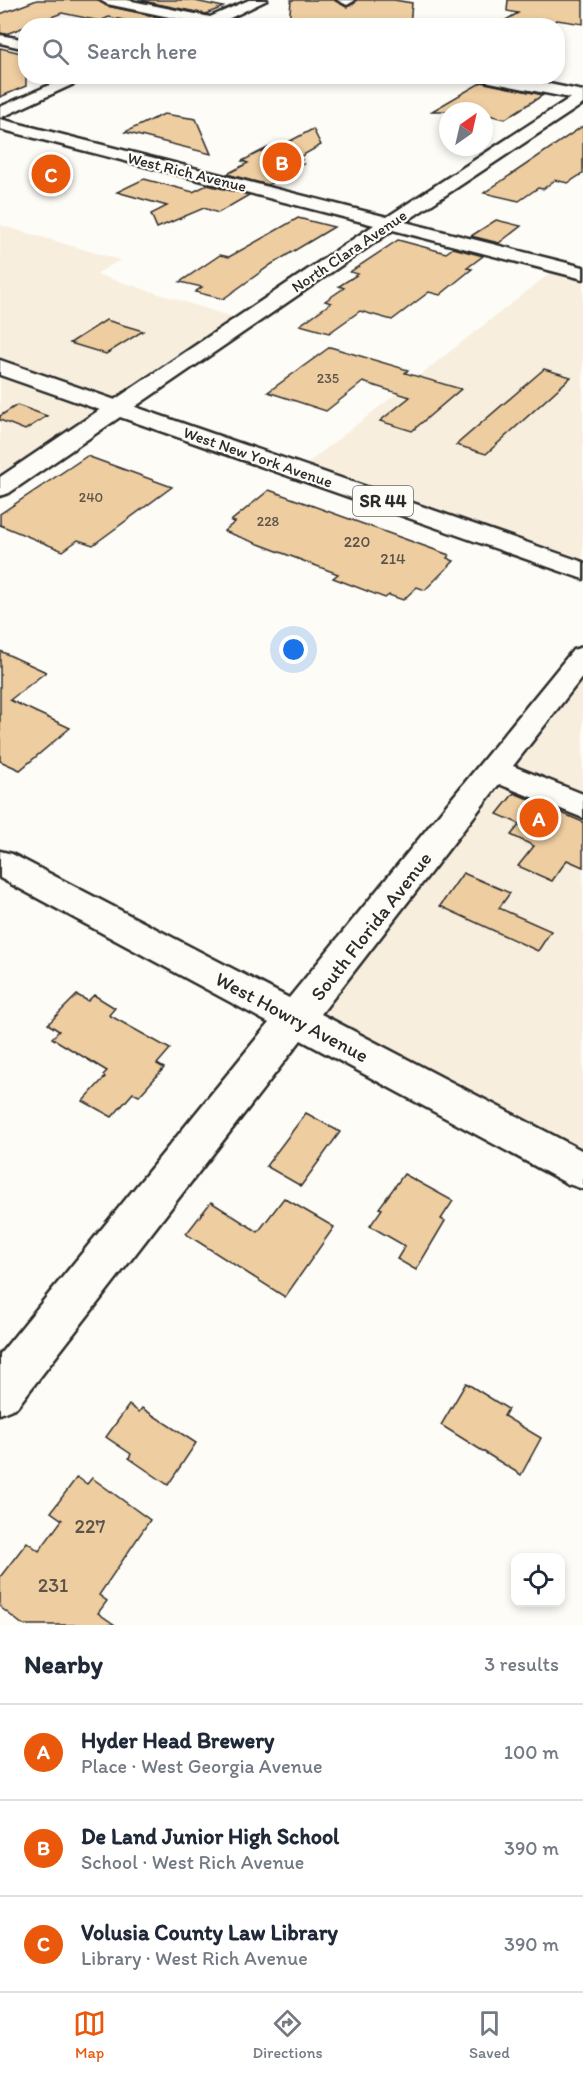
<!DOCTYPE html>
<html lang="en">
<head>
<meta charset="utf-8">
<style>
	body { margin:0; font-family:Itim,sans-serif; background:#f6f6f7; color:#1f2937 }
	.controls { position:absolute; right:18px; bottom:18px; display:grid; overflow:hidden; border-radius:12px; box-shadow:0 3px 9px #0003 }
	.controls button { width:54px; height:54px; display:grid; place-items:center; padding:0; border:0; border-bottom:2px solid #e0e1e3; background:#fff; color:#1f2937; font:30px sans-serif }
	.compass { position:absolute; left:439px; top:102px; width:54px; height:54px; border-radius:50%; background:#fff; box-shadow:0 3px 9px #0003; rotate:34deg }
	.you { position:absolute; left:294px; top:650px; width:21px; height:21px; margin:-15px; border:4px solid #fff; border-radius:50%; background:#1a73e8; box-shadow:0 0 0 9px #1a73e833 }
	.badge { display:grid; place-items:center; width:39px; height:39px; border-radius:50%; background:#ea580c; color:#fff; font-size:20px; font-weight:700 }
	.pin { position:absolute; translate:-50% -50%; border:3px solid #fff; box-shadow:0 2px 6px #0006 }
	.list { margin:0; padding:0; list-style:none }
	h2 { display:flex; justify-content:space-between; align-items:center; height:78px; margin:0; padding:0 24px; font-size:26px }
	h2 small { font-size:20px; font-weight:400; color:#747a83 }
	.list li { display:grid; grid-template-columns:39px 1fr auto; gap:18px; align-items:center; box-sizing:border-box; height:96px; padding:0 24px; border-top:2px solid #e0e1e3 }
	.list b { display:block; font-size:22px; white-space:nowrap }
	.list p { margin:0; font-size:20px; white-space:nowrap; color:#747a83 }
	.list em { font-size:20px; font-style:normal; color:#747a83 }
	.icon { flex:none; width:33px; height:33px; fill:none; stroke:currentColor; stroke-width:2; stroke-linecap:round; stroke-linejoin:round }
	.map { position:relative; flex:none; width:583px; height:1625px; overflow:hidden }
	.search { position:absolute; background:#fff; box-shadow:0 3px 9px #0003; left:18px; right:18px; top:18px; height:66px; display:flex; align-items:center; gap:15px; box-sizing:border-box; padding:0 21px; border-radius:24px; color:#747a83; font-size:22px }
	.sheet { height:366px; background:#fff }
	nav { display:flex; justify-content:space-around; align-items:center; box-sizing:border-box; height:84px; border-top:2px solid #e0e1e3; background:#fff; font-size:16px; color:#747a83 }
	nav a { display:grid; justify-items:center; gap:3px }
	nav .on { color:#ea580c }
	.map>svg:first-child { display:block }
</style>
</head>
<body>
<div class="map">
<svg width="583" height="1625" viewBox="0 0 583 1625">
	<rect width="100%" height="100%" fill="#fdfcf7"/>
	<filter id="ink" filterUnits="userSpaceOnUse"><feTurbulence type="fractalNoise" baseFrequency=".0167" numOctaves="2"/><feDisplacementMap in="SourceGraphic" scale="12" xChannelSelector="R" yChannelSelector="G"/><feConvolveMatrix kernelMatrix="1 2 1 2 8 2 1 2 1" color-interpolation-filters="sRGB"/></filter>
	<g filter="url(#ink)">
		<!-- built -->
		<g fill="#f8eedd">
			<path d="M 0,225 L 120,260 L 96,274 L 239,319 L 116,400 L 0,361 Z"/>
			<path d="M 554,270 L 583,277 L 583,563 L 304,466 Z"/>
			<path d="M 0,373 L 103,409 L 0,477 Z"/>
			<path d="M 583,674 L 583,796 L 512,766 Z"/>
			<path d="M 499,783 L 583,819 L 583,1154 L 318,1015 Z"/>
		</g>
		<!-- building -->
		<g fill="#eecda0" stroke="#2b2b2b" stroke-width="1.5">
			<path d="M 37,0 L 98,0 L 107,6 L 186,23 L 181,25 L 152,20 L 143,24 L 109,17 L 100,21 L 62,13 L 6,34 L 0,33 L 0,14 Z"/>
			<path d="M 138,0 L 197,0 L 195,1 L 223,7 L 206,14 Z"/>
			<path d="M 291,0 L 335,0 L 346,7 L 355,3 L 356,0 L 394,0 L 412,3 L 410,26 L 289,26 Z"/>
			<path d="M 508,0 L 583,0 L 583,24 L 557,20 L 547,26 L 495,26 L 518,13 L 507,11 Z"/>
			<path d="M 0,48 L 26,54 L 26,86 L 0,97 Z"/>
			<path d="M 482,82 L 485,83 L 543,95 L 505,119 L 484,114 L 484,111 L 432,111 Z"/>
			<path d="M 164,114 L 196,119 L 211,154 L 125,132 Z"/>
			<path d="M 583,126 L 583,173 L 568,183 L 555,180 L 543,189 L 538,188 L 519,201 L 484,193 Z"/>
			<path d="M 313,129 L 321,145 L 296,159 L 302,160 L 299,163 L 304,164 L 268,185 L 227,174 L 248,163 L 242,161 L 273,145 L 279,147 Z"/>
			<path d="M 144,179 L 193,192 L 207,185 L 249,195 L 218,213 L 204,208 L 157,228 L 151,214 L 167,206 L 117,192 Z"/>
			<path d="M 298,218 L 334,227 L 272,264 L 223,299 L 195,292 L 202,287 L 180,282 L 220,255 L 229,257 Z"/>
			<path d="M 496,220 L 521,226 L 499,243 L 471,236 Z"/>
			<path d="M 398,240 L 446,253 L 453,248 L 483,256 L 467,268 L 472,269 L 440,295 L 429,292 L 392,320 L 360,311 L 329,333 L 300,325 L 331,303 L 325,301 L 344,288 L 339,286 L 358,274 L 350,272 Z"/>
			<path d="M 106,320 L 143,331 L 106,354 L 70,343 Z"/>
			<path d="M 330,347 L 408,370 L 405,373 L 461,389 L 412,431 L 380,421 L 410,397 L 363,382 L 326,411 L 268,392 Z"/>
			<path d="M 544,369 L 571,377 L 486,454 L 456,445 Z"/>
			<path d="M 17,405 L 47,416 L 25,430 L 0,420 L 0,416 Z"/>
			<path d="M 87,456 L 172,487 L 93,545 L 78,540 L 63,551 L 0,525 L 0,514 Z"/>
			<path d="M 269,490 L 449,555 L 447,558 L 454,561 L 425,590 L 417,587 L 403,600 L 389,595 L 385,598 L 333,578 L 338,574 L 224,531 L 235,522 L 231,521 Z"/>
			<path d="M 0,651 L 46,672 L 10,700 L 70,728 L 20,770 L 0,761 Z"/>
			<path d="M 514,793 L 583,822 L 583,867 L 567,860 L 552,881 L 518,866 L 534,846 L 511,835 L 520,824 L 497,814 Z"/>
			<path d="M 463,873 L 510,893 L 499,908 L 551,931 L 538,951 L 440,906 Z"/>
			<path d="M 77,995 L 88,1001 L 94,995 L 115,1008 L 109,1015 L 170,1049 L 157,1064 L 164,1068 L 139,1096 L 133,1093 L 112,1117 L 83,1101 L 105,1077 L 103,1075 L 107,1071 L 52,1038 L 59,1031 L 48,1024 Z"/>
			<path d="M 306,1113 L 340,1132 L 301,1186 L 266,1166 Z"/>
			<path d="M 404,1174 L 453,1201 L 441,1219 L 445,1221 L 416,1270 L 397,1259 L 405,1246 L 370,1226 L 382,1209 L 379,1208 Z"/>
			<path d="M 284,1198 L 334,1227 L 285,1297 L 186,1234 L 211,1202 L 258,1232 Z"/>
			<path d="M 466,1383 L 508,1409 L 504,1416 L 541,1438 L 521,1475 L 441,1425 Z"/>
			<path d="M 129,1405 L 139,1412 L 142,1408 L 196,1443 L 168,1485 L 129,1458 L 131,1454 L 106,1437 Z"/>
			<path d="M 77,1477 L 87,1484 L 92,1478 L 150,1520 L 99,1595 L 107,1601 L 98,1613 L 115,1625 L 23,1625 L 0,1607 L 0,1577 L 27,1542 L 39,1551 L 62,1520 L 51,1512 Z"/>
		</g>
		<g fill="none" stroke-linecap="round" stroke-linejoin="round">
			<defs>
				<g id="minor">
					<path d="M 100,0 L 127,0 L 210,17 L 249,0 L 267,0 L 226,20 L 240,26 L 197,26 L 198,23 L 107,4 Z"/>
					<path d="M 337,0 L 353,0 L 354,1 L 347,5 Z"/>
					<path d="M 0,35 L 26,40 L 26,49 L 0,43 Z"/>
					<path d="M 70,76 L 91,76 L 0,118 L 0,107 Z"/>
					<path d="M 478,76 L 510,76 L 583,91 L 583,104 L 405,222 L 583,267 L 583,279 L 393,230 L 9,493 L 0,496 L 0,477 L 374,225 L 0,129 L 0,119 L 387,217 L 570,98 L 485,81 Z"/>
					<path d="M 583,647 L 583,676 L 513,766 L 583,794 L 583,818 L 499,784 L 321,1014 L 583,1151 L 583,1189 L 568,1184 L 301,1040 L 17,1407 L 0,1414 L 0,1354 L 269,1023 L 0,878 L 0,851 L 12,854 L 289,998 L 573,650 Z"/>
				</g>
				<path id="major" d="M 0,360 L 583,562 L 583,579 L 0,375 Z"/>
			</defs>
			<!-- minor casing -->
			<use href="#minor" stroke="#2b2b2b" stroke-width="5"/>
			<!-- major casing -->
			<use href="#major" stroke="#2b2b2b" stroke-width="5"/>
			<!-- minor -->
			<use href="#minor" fill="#fdfcf7" fill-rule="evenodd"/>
			<!-- major -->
			<use href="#major" fill="#fdfcf7" fill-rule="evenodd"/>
		</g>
	</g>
	<g text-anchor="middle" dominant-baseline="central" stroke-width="4.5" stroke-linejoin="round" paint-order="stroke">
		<!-- far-number labels -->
		<g font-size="14" fill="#5c5448">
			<text x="328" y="378">235</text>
			<text x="91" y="497">240</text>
			<text x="268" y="521">228</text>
		</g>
		<!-- far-street labels -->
		<g font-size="16" fill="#2b2b2b" stroke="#fdfcf7">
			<text transform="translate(187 172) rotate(14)">West Rich Avenue</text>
			<text transform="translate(349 251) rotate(-34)">North Clara Avenue</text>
			<text transform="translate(258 457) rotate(19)">West New York Avenue</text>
		</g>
		<!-- number labels -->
		<g font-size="16" fill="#5c5448">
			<text x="357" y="541">220</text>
			<text x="393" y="558">214</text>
		</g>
		<!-- shield labels -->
		<rect fill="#fdfcf7" stroke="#6a6a68" stroke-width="1.5" x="353" y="486" width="60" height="30" rx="4.5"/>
		<g font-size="18" font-weight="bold" fill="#2b2b2b">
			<text x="383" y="501">SR 44</text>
		</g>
		<!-- street labels -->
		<g font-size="20" fill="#2b2b2b" stroke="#fdfcf7">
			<text transform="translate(371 926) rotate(-52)">South Florida Avenue</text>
			<text transform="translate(292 1017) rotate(28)">West Howry Avenue</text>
		</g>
		<!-- near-number labels -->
		<g font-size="20" fill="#5c5448">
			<text x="90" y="1526">227</text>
			<text x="53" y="1585">231</text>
		</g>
	</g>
</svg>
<div class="controls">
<button><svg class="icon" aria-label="locate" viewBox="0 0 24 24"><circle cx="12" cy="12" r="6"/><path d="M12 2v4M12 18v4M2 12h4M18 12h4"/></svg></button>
</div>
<svg class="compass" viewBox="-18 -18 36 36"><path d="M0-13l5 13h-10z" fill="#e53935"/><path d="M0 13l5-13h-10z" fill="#747a83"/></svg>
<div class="you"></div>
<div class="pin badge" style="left:539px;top:818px">A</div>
<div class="pin badge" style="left:282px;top:162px">B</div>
<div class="pin badge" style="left:51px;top:174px">C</div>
<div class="search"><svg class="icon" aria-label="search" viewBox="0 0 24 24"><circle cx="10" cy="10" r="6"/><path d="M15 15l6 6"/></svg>Search here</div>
</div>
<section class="sheet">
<h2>Nearby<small>3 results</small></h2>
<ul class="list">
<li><span class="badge">A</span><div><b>Hyder Head Brewery</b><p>Place · West Georgia Avenue</p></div><em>100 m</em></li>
<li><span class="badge">B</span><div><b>De Land Junior High School</b><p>School · West Rich Avenue</p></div><em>390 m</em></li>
<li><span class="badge">C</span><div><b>Volusia County Law Library</b><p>Library · West Rich Avenue</p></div><em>390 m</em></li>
</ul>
</section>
<nav>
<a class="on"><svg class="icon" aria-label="map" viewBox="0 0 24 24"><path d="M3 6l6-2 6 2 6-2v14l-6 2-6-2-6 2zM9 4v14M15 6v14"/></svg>Map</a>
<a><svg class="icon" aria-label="directions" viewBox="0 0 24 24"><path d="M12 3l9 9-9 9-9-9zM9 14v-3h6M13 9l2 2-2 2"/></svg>Directions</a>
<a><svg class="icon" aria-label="saved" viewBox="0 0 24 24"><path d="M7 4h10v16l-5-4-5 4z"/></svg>Saved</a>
</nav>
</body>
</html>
